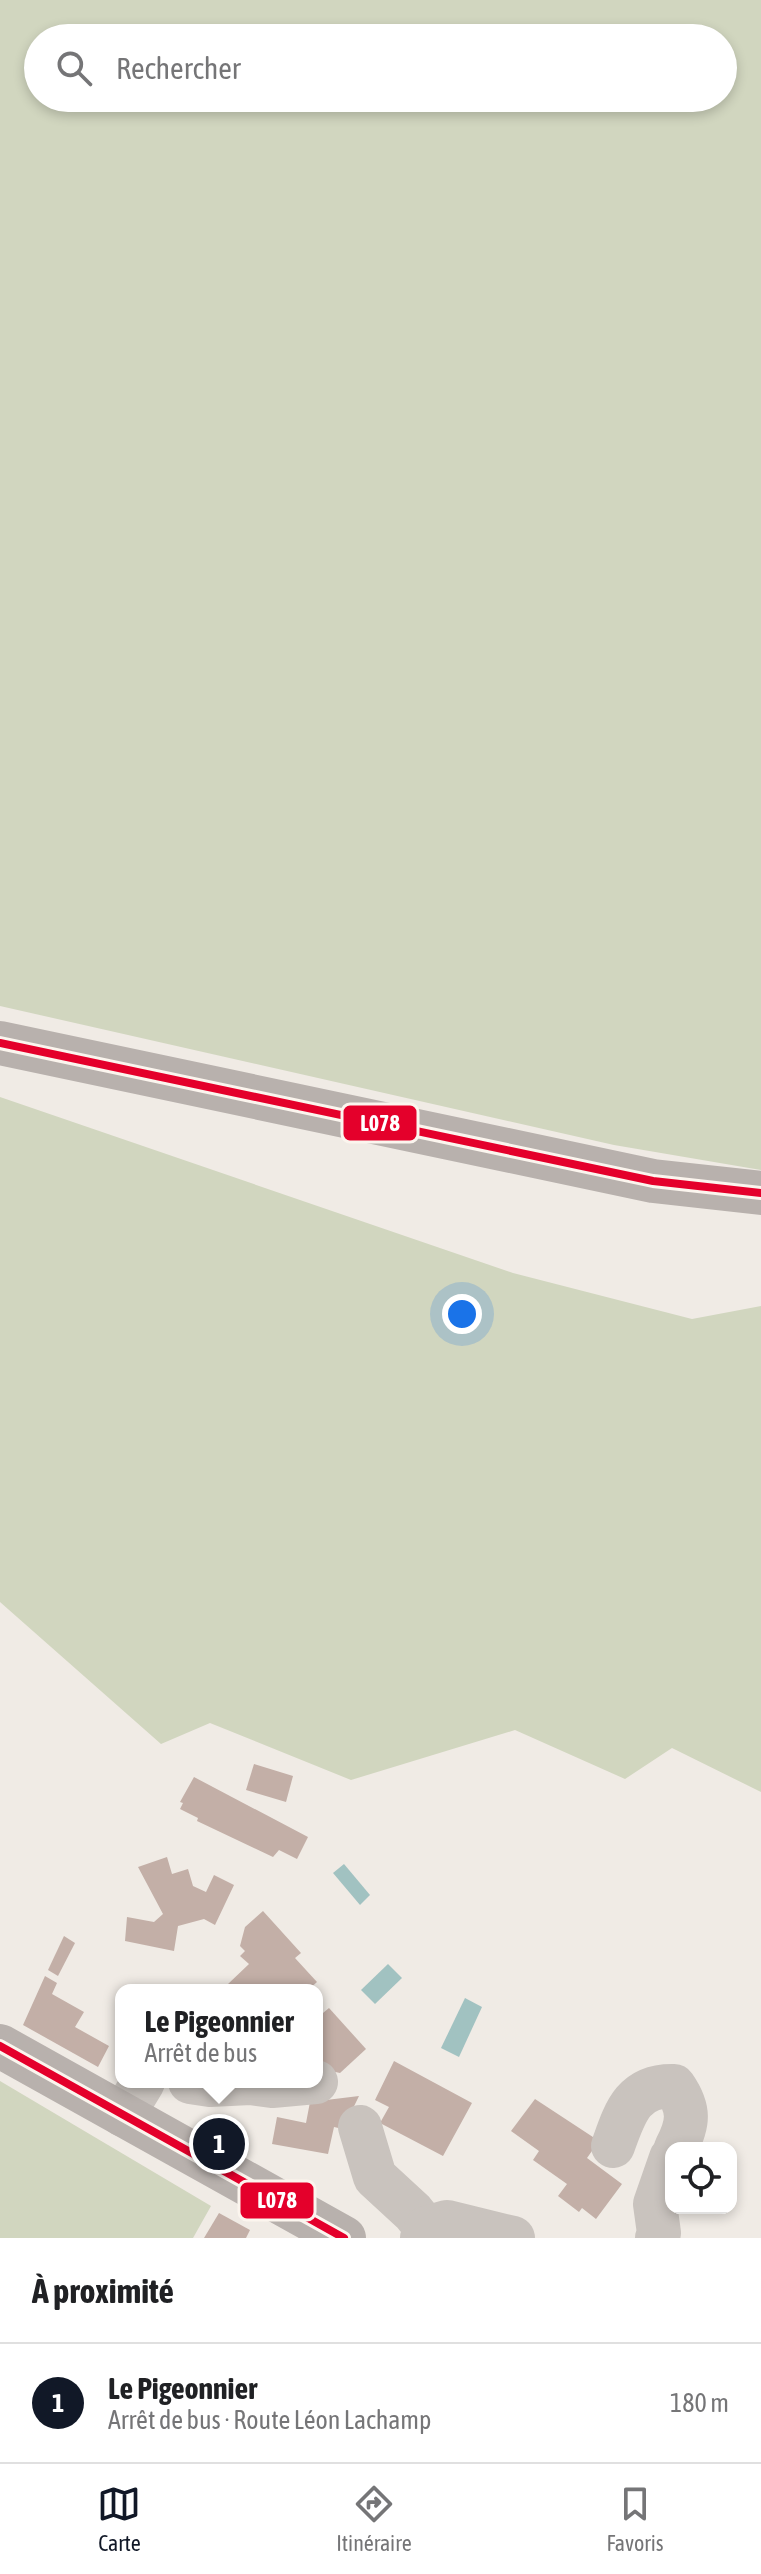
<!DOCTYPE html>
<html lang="fr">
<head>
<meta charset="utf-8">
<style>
	body { margin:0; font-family:"Asap Condensed",sans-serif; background:#f6f6f6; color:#202124 }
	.controls { position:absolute; right:24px; bottom:24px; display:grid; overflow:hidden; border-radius:16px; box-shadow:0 4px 12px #0003 }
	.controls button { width:72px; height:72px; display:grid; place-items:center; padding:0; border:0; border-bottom:2px solid #e0e0e0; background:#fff; color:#202124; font:40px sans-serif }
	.you { position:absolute; left:462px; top:1314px; width:28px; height:28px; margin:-20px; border:6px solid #fff; border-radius:50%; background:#1a73e8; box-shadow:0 0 0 12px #1a73e833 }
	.badge { display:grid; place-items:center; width:52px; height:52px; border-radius:50%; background:#111827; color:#fff; font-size:26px; font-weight:700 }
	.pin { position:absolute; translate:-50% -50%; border:4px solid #fff; box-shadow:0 2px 8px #0006 }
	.popup { position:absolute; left:115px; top:1984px; width:208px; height:104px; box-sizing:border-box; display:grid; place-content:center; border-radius:16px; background:#fff; filter:drop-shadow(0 2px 6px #0005); font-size:26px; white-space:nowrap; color:#757577 }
	.popup b { font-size:30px; color:#202124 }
	.popup::after { content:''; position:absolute; left:50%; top:100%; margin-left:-16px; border:16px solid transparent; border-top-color:#fff }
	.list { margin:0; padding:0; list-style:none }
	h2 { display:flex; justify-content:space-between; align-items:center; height:104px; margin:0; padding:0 32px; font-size:34px }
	h2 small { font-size:26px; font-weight:400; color:#757577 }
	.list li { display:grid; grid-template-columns:52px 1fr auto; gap:24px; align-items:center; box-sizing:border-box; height:120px; padding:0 32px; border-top:2px solid #e0e0e0 }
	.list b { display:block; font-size:30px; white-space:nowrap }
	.list p { margin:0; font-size:26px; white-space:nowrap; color:#757577 }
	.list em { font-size:26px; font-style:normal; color:#757577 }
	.icon { flex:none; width:44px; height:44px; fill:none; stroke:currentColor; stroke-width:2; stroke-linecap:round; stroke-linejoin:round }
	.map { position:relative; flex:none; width:761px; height:2238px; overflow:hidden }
	.search { position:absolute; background:#fff; box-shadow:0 4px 12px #0003; left:24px; right:24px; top:24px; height:88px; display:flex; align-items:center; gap:20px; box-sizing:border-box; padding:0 28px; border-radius:44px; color:#757577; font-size:30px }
	.sheet { height:224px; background:#fff }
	nav { display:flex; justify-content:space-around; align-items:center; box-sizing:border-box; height:112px; border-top:2px solid #e0e0e0; background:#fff; font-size:22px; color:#757577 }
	nav a { display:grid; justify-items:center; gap:4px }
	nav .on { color:#111827 }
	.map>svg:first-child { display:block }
</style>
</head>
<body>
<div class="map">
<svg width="761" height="2238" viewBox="0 0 761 2238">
	<rect width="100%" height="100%" fill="#f0ebe5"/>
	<!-- green -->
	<g fill="#d1d6bf" fill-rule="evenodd">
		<path d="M 0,0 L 761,0 L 761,1170 L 614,1145 L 0,1006 ZM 38,38 L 723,38 L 723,98 L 38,98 Z"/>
		<path d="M 0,1097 L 513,1273 L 692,1319 L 761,1306 L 761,1792 L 672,1748 L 625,1779 L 515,1730 L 351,1780 L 210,1723 L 161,1744 L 0,1602 Z"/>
		<path d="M 0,2081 L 211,2206 L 193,2238 L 0,2238 Z"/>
	</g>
	<!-- water -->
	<g fill="#a1c2c1">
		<path d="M 344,1864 L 370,1895 L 360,1905 L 333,1873 Z"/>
		<path d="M 388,1964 L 402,1978 L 375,2004 L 361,1990 Z"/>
		<path d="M 465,1998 L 482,2007 L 459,2057 L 441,2048 Z"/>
	</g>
	<!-- building -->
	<g fill="#c3afa7">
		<path d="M 254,1764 L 293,1776 L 286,1802 L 246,1790 Z"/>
		<path d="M 194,1777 L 308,1837 L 297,1859 L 279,1850 L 273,1857 L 197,1821 L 198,1818 L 180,1809 L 183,1803 L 180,1802 Z"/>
		<path d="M 167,1857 L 172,1874 L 188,1869 L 193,1886 L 206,1892 L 214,1875 L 234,1885 L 215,1925 L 204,1919 L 178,1926 L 174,1951 L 125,1941 L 127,1917 L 154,1922 L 163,1914 L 138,1867 Z"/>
		<path d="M 263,1911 L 301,1953 L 295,1958 L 317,1982 L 308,1990 L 234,1990 L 228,1984 L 249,1964 L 240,1956 L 245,1951 L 240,1946 L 245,1927 Z"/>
		<path d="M 64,1936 L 75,1943 L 58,1976 L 48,1970 Z"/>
		<path d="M 45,1976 L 57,1983 L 52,1994 L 84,2012 L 75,2027 L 109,2046 L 98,2067 L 23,2025 Z"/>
		<path d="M 329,2008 L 366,2049 L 340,2073 L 317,2068 L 317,2018 Z"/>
		<path d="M 394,2061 L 472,2103 L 443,2156 L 380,2123 L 389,2107 L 375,2100 Z"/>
		<path d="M 359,2096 L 343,2129 L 334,2127 L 328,2154 L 272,2144 L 277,2117 L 306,2123 L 310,2102 Z"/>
		<path d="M 535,2099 L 599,2141 L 587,2158 L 622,2184 L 596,2219 L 582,2208 L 579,2212 L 558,2196 L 567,2184 L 533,2160 L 539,2151 L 511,2131 Z"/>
		<path d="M 219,2213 L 250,2230 L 246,2238 L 204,2238 Z"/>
	</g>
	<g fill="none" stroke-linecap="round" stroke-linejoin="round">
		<!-- minor -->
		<g stroke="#c9c3be" stroke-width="44">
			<path d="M 190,2082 L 210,2085 L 250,2083 L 272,2086 L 316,2082"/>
			<path d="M 123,2115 L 143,2082"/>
			<path d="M 360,2127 L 375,2177 L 413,2212 L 426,2228 L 422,2238"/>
			<path d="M 613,2146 C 625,2112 633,2085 674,2086 C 690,2109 689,2123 676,2148"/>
			<path d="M 426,2228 L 447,2222 L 513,2238"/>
			<path d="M 657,2238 L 659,2233 L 655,2204 L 671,2158"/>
		</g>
		<!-- major -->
		<g stroke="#b8b1ad" stroke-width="44">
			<path d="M 0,1043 L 653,1181 L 761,1193"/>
			<path d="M 0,2046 L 344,2238"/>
		</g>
		<defs>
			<g id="bus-1">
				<path d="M 0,1043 L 653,1181 L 761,1193"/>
				<path d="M 0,2046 L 344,2238"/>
			</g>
		</defs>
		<!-- bus-1 casing -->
		<use href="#bus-1" stroke="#fbf5ee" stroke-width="14"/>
		<!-- bus-1 -->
		<use href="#bus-1" stroke="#e4002b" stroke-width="8"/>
	</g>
	<g stroke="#fbf5ee" stroke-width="3">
		<rect x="342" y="1104" width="76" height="38" rx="8" fill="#e4002b"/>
		<rect x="239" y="2181" width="76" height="39" rx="8" fill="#e4002b"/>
	</g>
	<g font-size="22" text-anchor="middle" font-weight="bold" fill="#fff">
		<text x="380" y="1131">L078</text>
		<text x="277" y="2208">L078</text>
	</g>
</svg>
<div class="controls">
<button><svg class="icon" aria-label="locate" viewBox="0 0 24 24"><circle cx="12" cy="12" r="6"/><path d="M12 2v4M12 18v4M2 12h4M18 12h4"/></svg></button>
</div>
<div class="you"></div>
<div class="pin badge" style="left:219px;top:2144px">1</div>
<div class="popup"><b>Le Pigeonnier</b>Arrêt de bus</div>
<div class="search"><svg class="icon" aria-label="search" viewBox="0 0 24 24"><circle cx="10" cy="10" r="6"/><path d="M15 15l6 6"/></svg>Rechercher</div>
</div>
<section class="sheet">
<h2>À proximité<small></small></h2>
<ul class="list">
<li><span class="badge">1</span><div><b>Le Pigeonnier</b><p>Arrêt de bus · Route Léon Lachamp</p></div><em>180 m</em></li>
</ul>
</section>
<nav>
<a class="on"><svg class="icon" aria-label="map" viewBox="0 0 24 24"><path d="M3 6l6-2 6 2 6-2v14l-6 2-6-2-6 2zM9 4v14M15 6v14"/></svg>Carte</a>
<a><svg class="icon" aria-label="directions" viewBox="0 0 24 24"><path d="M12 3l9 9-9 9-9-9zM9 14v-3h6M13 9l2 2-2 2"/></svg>Itinéraire</a>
<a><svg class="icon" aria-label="saved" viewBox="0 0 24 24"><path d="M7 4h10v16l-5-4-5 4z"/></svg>Favoris</a>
</nav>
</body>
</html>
